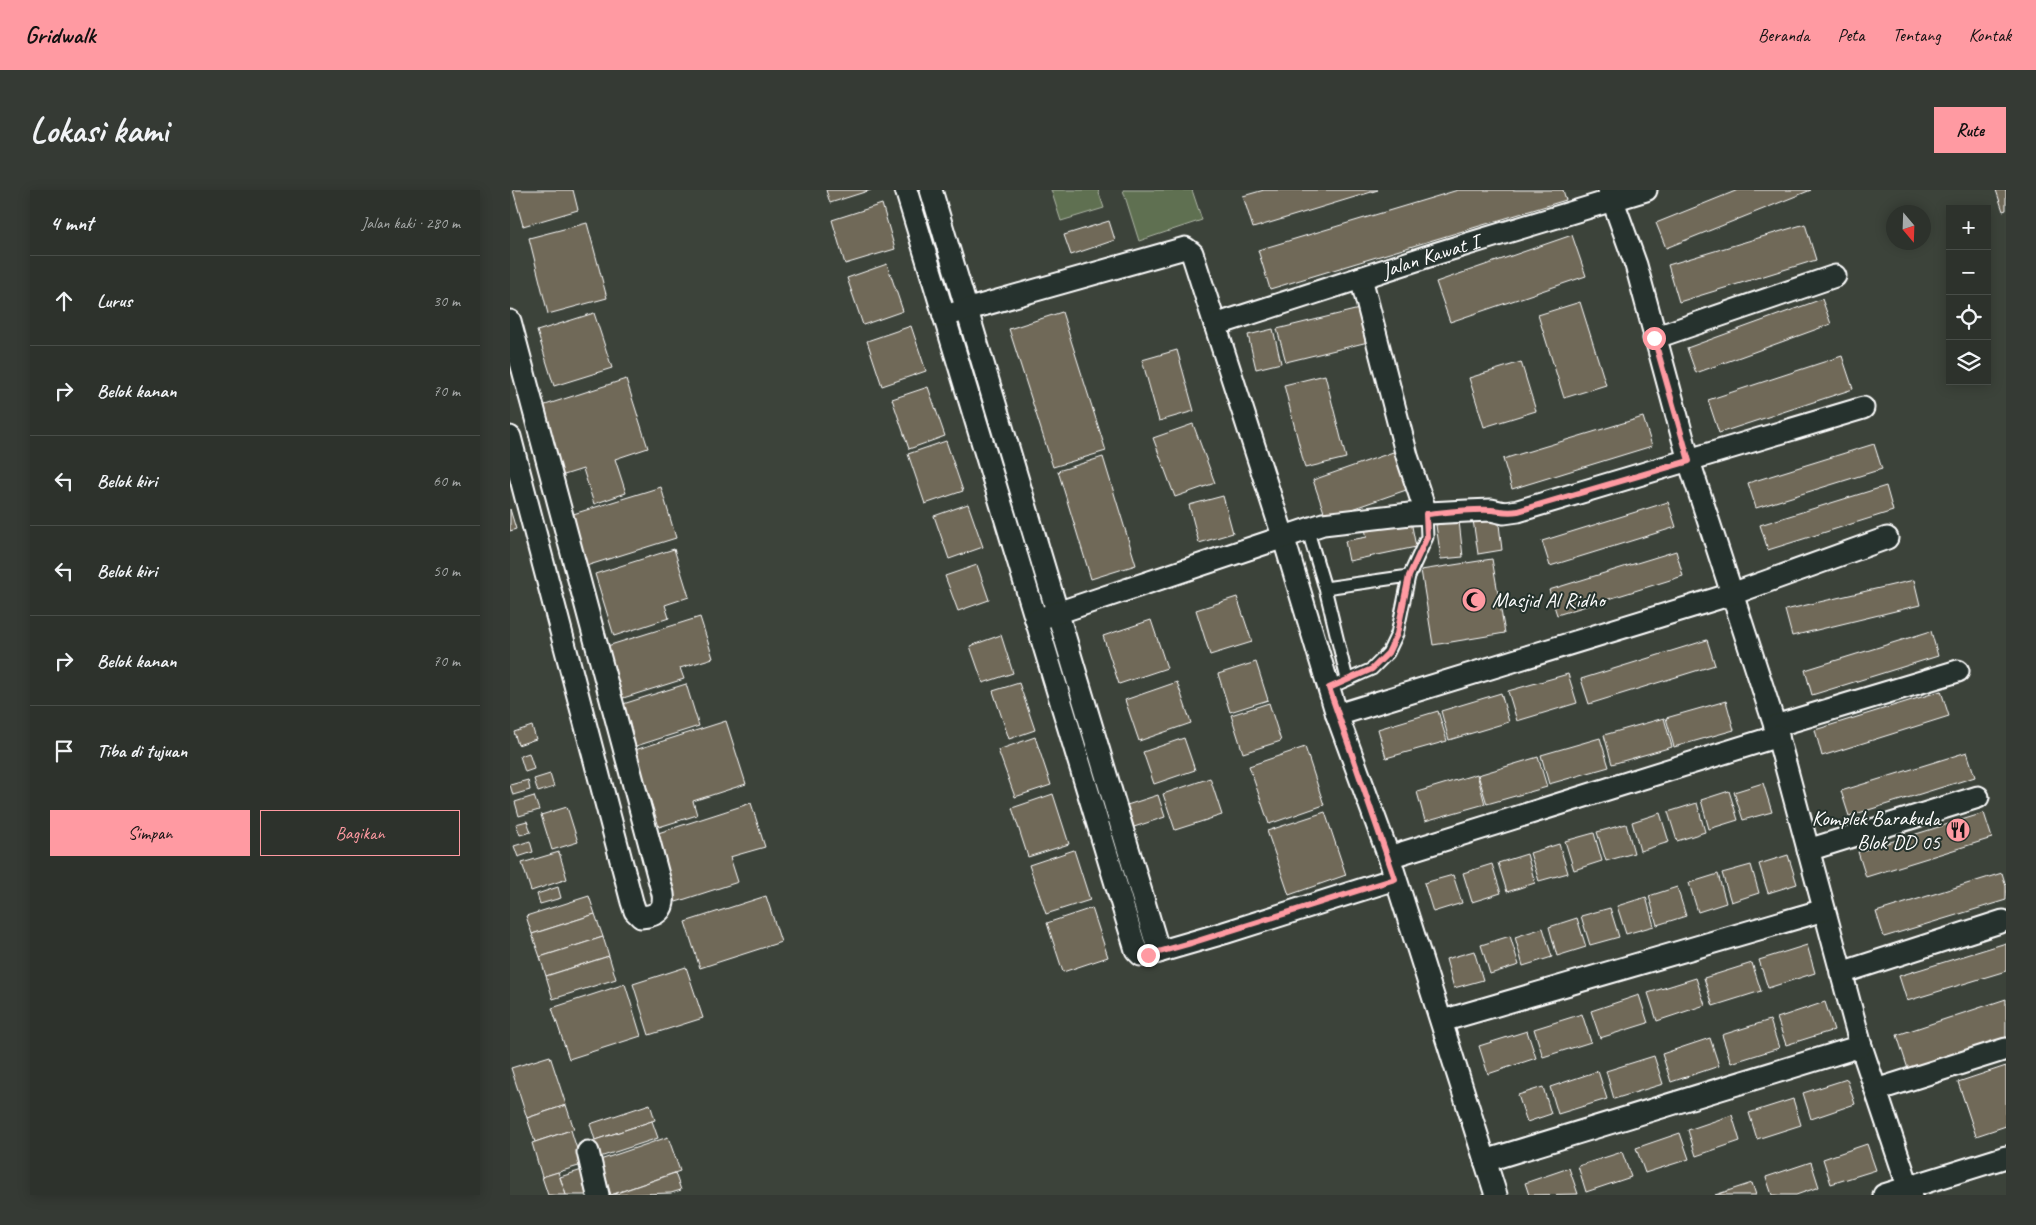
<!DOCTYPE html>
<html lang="id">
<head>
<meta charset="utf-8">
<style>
	body { margin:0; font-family:Caveat,sans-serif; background:#353a34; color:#f1f3f6 }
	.controls { position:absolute; right:15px; top:15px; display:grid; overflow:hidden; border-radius:0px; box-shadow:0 2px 12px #0003 }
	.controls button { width:45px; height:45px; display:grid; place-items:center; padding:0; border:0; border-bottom:1px solid #484d48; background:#2d322c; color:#f1f3f6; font:25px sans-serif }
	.compass { position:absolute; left:1376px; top:15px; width:45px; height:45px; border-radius:50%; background:#2d322c; box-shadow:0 2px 12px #0003; rotate:161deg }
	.stop { position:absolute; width:15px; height:15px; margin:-11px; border:4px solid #ff9aa2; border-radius:50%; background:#fff }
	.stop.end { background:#ff9aa2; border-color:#fff; box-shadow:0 1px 5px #0008 }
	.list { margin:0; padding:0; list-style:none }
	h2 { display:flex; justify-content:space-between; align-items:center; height:65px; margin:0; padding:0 20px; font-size:21px }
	h2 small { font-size:16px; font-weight:400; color:#a7aaa9 }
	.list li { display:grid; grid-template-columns:32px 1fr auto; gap:15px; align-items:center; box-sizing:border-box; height:90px; padding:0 20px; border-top:1px solid #484d48 }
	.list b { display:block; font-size:19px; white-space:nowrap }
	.list em { font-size:16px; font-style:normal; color:#a7aaa9 }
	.actions { display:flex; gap:10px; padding:15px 20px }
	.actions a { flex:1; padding:11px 0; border:1px solid #ff9aa2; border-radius:0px; text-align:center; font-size:18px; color:#ff9aa2 }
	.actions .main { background:#ff9aa2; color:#111 }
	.icon { flex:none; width:28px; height:28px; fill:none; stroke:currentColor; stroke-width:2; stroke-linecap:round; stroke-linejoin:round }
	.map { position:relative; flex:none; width:1496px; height:1005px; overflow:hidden; border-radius:0px }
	header { display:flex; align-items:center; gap:30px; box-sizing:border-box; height:70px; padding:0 25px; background:#ff9aa2; color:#111 }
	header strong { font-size:24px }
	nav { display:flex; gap:28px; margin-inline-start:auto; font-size:18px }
	.intro { display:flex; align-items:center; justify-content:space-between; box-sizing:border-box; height:120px; padding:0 30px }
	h1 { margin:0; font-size:35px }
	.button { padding:12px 22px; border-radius:0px; background:#ff9aa2; color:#111; font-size:18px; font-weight:700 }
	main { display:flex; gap:30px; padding:0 30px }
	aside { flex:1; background:#2d322c; border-radius:0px; box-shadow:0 2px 12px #0003 }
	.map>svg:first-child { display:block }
</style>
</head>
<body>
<header>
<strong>Gridwalk</strong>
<nav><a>Beranda</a><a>Peta</a><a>Tentang</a><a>Kontak</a></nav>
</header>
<div class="intro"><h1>Lokasi kami</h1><a class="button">Rute</a></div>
<main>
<aside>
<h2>4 mnt<small>Jalan kaki · 280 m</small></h2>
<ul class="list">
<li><svg class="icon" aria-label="ahead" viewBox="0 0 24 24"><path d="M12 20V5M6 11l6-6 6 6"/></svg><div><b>Lurus</b></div><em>30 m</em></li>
<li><svg class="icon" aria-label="right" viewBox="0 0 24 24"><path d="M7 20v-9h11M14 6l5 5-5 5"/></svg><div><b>Belok kanan</b></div><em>70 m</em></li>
<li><svg class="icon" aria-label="left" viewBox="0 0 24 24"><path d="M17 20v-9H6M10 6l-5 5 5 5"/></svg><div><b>Belok kiri</b></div><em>60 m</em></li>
<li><svg class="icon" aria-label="left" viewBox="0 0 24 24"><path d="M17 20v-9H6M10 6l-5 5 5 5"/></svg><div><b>Belok kiri</b></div><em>50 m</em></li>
<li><svg class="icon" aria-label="right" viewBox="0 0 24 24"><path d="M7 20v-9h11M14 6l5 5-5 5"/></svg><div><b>Belok kanan</b></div><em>70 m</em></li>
<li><svg class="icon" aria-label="arrive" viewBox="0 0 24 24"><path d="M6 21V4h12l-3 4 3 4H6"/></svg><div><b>Tiba di tujuan</b></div></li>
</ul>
<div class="actions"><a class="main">Simpan</a><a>Bagikan</a></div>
</aside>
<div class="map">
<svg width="1496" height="1005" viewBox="0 0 1496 1005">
	<rect width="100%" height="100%" fill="#3c433a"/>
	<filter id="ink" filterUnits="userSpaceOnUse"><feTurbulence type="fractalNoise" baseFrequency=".02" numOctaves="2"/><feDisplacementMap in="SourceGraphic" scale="10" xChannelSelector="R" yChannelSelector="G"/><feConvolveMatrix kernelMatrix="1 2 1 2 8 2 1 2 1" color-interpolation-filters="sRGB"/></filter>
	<g filter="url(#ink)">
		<!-- green -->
		<g fill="#5f6f51" stroke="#afb7a8">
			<path d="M 541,0 L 588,0 L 594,18 L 551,31 Z"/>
			<path d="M 613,0 L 682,0 L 692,30 L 629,51 Z"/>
		</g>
		<!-- building -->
		<g fill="#706958" stroke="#fff">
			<path d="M 3,0 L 63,0 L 68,20 L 13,36 Z"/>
			<path d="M 316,0 L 361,0 L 320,13 Z"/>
			<path d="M 754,0 L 868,0 L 743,38 L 733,6 Z"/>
			<path d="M 948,0 L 1053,0 L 1056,10 L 760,99 L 748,60 Z"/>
			<path d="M 1228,0 L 1301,0 L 1156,58 L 1146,33 Z"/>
			<path d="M 1486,0 L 1496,0 L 1496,20 L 1493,21 Z"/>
			<path d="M 372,14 L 385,59 L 335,74 L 322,30 Z"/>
			<path d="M 599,31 L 605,50 L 561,65 L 554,45 Z"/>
			<path d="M 77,33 L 97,108 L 38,124 L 19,48 Z"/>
			<path d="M 1295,34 L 1306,70 L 1169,112 L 1158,75 Z"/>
			<path d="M 1062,45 L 1076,86 L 940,132 L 926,92 Z"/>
			<path d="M 377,74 L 393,121 L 353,135 L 337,88 Z"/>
			<path d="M 1312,109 L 1321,134 L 1186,183 L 1177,158 Z"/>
			<path d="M 1070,112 L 1096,195 L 1054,208 L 1028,125 Z"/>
			<path d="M 849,119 L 858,152 L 776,172 L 767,139 Z"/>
			<path d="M 552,122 L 596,261 L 543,277 L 499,139 Z"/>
			<path d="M 84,123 L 102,178 L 44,196 L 27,141 Z"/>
			<path d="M 401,136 L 416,181 L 372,196 L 357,151 Z"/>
			<path d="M 763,139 L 771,173 L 746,179 L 738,145 Z"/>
			<path d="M 667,160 L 684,221 L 649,231 L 632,170 Z"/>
			<path d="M 1332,166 L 1343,199 L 1209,243 L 1198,210 Z"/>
			<path d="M 1011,172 L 1026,221 L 974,237 L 959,188 Z"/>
			<path d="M 815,185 L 836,268 L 795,278 L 774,195 Z"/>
			<path d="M 116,189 L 138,258 L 105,269 L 116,303 L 84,314 L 73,279 L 51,286 L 29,217 Z"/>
			<path d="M 418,197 L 435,246 L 399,259 L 382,209 Z"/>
			<path d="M 1133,227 L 1142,256 L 1002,299 L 993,269 Z"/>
			<path d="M 683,234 L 705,293 L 665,307 L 643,248 Z"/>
			<path d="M 436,251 L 453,301 L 415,314 L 398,264 Z"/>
			<path d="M 1364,254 L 1372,279 L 1246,318 L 1238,293 Z"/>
			<path d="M 886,261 L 899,299 L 816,328 L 803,290 Z"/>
			<path d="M 593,267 L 626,375 L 581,389 L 548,281 Z"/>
			<path d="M 1376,296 L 1383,321 L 1258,360 L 1250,335 Z"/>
			<path d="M 151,297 L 166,348 L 76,376 L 60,325 Z"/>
			<path d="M 713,306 L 723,343 L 689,353 L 679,315 Z"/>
			<path d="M 1158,312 L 1166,337 L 1040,376 L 1032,351 Z"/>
			<path d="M 458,314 L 473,357 L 439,369 L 424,326 Z"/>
			<path d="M 0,319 L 6,339 L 0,341 Z"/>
			<path d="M 900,326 L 906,357 L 839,371 L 835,351 L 857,347 L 854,336 Z"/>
			<path d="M 988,326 L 992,360 L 968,364 L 963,330 Z"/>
			<path d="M 949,331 L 953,367 L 931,369 L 926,335 Z"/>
			<path d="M 164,359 L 179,407 L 155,415 L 159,428 L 104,446 L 85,384 Z"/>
			<path d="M 1166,361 L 1173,386 L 1047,425 L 1039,400 Z"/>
			<path d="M 982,369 L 995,443 L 923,455 L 911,380 Z"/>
			<path d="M 467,375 L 479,410 L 448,421 L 435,386 Z"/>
			<path d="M 1404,390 L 1410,415 L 1282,446 L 1275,420 Z"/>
			<path d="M 727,407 L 742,452 L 700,465 L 686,420 Z"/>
			<path d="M 190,427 L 203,468 L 170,478 L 174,489 L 110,509 L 94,457 Z"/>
			<path d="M 641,430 L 657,478 L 609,494 L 593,446 Z"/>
			<path d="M 1421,441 L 1428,466 L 1302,505 L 1295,480 Z"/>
			<path d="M 491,445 L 503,483 L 473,493 L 460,456 Z"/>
			<path d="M 1197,450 L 1205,475 L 1079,514 L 1071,489 Z"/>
			<path d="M 746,472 L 758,510 L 720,522 L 708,484 Z"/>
			<path d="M 1058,484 L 1067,513 L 1007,531 L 998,501 Z"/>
			<path d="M 667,492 L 681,533 L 629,551 L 615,510 Z"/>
			<path d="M 509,493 L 525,540 L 499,549 L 483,501 Z"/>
			<path d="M 176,494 L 189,536 L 123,557 L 110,515 Z"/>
			<path d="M 1431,501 L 1439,526 L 1312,566 L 1305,540 Z"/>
			<path d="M 991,503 L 999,532 L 939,550 L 931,521 Z"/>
			<path d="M 1216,511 L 1224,540 L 1164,557 L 1156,528 Z"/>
			<path d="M 759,513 L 771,551 L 733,563 L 721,525 Z"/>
			<path d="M 928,521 L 937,551 L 876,568 L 868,539 Z"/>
			<path d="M 1154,528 L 1162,557 L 1102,574 L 1094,545 Z"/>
			<path d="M 216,531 L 236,594 L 183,611 L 187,625 L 149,637 L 125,560 Z"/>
			<path d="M 22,536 L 26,549 L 8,555 L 4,542 Z"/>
			<path d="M 525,547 L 541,595 L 505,607 L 488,560 Z"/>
			<path d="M 674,548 L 685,580 L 644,594 L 633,562 Z"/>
			<path d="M 1090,548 L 1099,577 L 1039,594 L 1031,565 Z"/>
			<path d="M 795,557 L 814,615 L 759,634 L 739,576 Z"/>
			<path d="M 1457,562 L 1465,587 L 1339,626 L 1331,601 Z"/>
			<path d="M 19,563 L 24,579 L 15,582 L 10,566 Z"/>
			<path d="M 1028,567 L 1037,597 L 977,614 L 968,585 Z"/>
			<path d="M 40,584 L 44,597 L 28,602 L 24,589 Z"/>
			<path d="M 967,584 L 975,614 L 915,631 L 907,602 Z"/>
			<path d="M 700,588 L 712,625 L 665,640 L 653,604 Z"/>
			<path d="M 18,590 L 20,600 L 3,605 L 0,595 Z"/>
			<path d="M 1253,593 L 1262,622 L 1233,630 L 1224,602 Z"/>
			<path d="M 1219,601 L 1228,630 L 1199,639 L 1191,610 Z"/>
			<path d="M 543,604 L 559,654 L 518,667 L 502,618 Z"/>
			<path d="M 648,605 L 655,627 L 624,637 L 617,615 Z"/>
			<path d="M 24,606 L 29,620 L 9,626 L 5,612 Z"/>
			<path d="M 241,613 L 255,657 L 220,667 L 228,692 L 166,712 L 145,644 Z"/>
			<path d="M 1187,613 L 1195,642 L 1167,651 L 1158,622 Z"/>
			<path d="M 57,617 L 68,652 L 42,660 L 31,625 Z"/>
			<path d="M 815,622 L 836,685 L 779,705 L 757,641 Z"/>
			<path d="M 1150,623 L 1159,652 L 1130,661 L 1122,632 Z"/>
			<path d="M 1474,623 L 1482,648 L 1356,687 L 1348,662 Z"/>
			<path d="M 17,631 L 21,642 L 10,645 L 6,634 Z"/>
			<path d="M 1116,634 L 1124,663 L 1096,671 L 1087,642 Z"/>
			<path d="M 1084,643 L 1092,671 L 1064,680 L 1055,651 Z"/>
			<path d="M 20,651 L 23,662 L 8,667 L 4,656 Z"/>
			<path d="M 1049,654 L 1058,683 L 1029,691 L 1020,663 Z"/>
			<path d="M 564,660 L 580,710 L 536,724 L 519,675 Z"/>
			<path d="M 49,662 L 57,689 L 21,701 L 12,673 Z"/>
			<path d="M 1017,664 L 1025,693 L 997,702 L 988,673 Z"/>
			<path d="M 1278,665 L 1287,694 L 1258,703 L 1249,674 Z"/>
			<path d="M 982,674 L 991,703 L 962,712 L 953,683 Z"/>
			<path d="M 1241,675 L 1249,703 L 1221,712 L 1212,683 Z"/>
			<path d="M 1492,683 L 1496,696 L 1496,710 L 1374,747 L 1366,722 Z"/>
			<path d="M 1208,684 L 1216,713 L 1188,722 L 1179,693 Z"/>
			<path d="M 943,685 L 952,713 L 923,722 L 914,693 Z"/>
			<path d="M 48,697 L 51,708 L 30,714 L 27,704 Z"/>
			<path d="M 1167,697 L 1176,726 L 1147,735 L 1139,706 Z"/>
			<path d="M 79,706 L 85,724 L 22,744 L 16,726 Z"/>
			<path d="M 256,706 L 271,752 L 190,778 L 175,732 Z"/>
			<path d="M 1136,707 L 1144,736 L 1116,744 L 1107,716 Z"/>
			<path d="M 582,718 L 598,767 L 553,782 L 537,733 Z"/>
			<path d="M 1100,718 L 1109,747 L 1080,755 L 1071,726 Z"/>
			<path d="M 85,724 L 93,747 L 30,767 L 22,744 Z"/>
			<path d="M 1067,728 L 1076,757 L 1047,766 L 1039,737 Z"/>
			<path d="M 1033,738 L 1042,767 L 1013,776 L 1005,747 Z"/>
			<path d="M 1000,746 L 1009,775 L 980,784 L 971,755 Z"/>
			<path d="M 93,747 L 99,766 L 36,786 L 30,767 Z"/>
			<path d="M 1496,753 L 1496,781 L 1397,811 L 1389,786 Z"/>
			<path d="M 1297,755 L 1305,783 L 1258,798 L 1249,770 Z"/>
			<path d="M 964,761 L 973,790 L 944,798 L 936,769 Z"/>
			<path d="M 99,766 L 106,789 L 43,809 L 36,786 Z"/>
			<path d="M 1242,773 L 1251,801 L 1203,816 L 1194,788 Z"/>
			<path d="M 176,777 L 193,828 L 139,845 L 123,794 Z"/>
			<path d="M 1186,788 L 1195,815 L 1147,831 L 1138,803 Z"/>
			<path d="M 115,794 L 131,846 L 59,869 L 42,818 Z"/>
			<path d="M 1129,805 L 1138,833 L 1090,848 L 1081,821 Z"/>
			<path d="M 1496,809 L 1496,847 L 1398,879 L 1387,845 Z"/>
			<path d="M 1315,812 L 1324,840 L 1276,855 L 1267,828 Z"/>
			<path d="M 1072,824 L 1081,852 L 1033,867 L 1024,839 Z"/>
			<path d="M 1260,830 L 1269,858 L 1221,873 L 1212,845 Z"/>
			<path d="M 1017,841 L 1026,868 L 978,884 L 969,856 Z"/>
			<path d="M 1200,848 L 1209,876 L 1161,892 L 1152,864 Z"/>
			<path d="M 40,866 L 56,915 L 17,928 L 1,878 Z"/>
			<path d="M 1144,866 L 1153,894 L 1104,909 L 1096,881 Z"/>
			<path d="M 1496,876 L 1496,936 L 1466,946 L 1448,892 Z"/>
			<path d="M 1088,881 L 1097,909 L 1048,924 L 1040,897 Z"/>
			<path d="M 1337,889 L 1345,914 L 1301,929 L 1293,903 Z"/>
			<path d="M 1033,897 L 1041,924 L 1017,932 L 1008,905 Z"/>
			<path d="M 1283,909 L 1291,935 L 1247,949 L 1239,923 Z"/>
			<path d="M 140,914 L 145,930 L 85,950 L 80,934 Z"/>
			<path d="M 56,915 L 64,939 L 25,952 L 17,928 Z"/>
			<path d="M 1222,925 L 1230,951 L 1186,966 L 1178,940 Z"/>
			<path d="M 142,931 L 148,948 L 87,968 L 82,951 Z"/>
			<path d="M 61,940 L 72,975 L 32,987 L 22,953 Z"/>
			<path d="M 1170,943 L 1179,969 L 1135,983 L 1126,958 Z"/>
			<path d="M 158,947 L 170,981 L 101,1005 L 90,970 Z"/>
			<path d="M 1357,954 L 1366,980 L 1321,994 L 1313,969 Z"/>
			<path d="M 1112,962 L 1121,987 L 1076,1002 L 1068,976 Z"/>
			<path d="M 1301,972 L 1309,997 L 1286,1005 L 1262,1005 L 1256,987 Z"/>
			<path d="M 1059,978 L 1068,1004 L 1019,1005 L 1015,993 Z"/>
			<path d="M 72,980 L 79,1005 L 56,1005 L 50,987 Z"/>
			<path d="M 48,982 L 56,1005 L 38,1005 L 32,987 Z"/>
			<path d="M 165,983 L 171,1000 L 161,1003 L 101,1005 Z"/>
			<path d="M 1242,993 L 1246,1005 L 1205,1005 Z"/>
		</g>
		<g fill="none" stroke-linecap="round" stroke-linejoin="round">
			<defs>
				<g id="service">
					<path d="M 797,338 L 815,398 L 837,489"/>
					<path d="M 815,398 L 899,386"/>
					<path d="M 819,498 L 862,479 L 878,463 L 887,444 L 899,386 L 917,347 L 916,323"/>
				</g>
				<g id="minor">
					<path d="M 396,0 L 626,760 L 631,765 L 638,765 L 714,743 L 885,689"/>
					<path d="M 421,0 L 649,762"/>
					<path d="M 1099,0 L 1126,75 L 1179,271 L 1265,536 L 1351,856 L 1401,1005"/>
					<path d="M 851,88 L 897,266 L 916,323"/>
					<path d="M 434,126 L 675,58 L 682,63 L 773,346 L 827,525 L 879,667 L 986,1005"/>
					<path d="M 0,131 L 153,704 C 155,720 147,726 131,727 L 125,721 L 122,712 L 0,247"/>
					<path id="s1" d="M 705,135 L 928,63 L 1136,0"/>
					<path d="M 1144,148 L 1325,86"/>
					<path d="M 526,430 L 813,334 L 900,324 L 957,321 L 981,320 L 994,323 L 1008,321 L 1353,218"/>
					<path d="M 827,525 L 1222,404 L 1377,348"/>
					<path d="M 1265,536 L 1448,481"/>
					<path d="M 1298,660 L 1468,607"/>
					<path d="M 879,667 L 1268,546"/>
					<path d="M 1331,783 L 1493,731"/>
					<path d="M 932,831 L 1314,720"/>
					<path d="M 1366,900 L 1496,859"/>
					<path d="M 78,962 L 88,1005"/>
					<path d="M 975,971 L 1351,856"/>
					<path d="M 1374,1005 L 1496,967"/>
				</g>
			</defs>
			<!-- service casing -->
			<use href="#service" stroke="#fff" stroke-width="15"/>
			<!-- minor casing -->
			<use href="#minor" stroke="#fff" stroke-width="25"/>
			<!-- service -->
			<use href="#service" stroke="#26332d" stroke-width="11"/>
			<!-- minor -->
			<use href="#minor" stroke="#26332d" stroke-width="21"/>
		</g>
	</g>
	<g fill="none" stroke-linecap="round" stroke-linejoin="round" filter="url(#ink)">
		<!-- route -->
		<path stroke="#ff9aa2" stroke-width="6" d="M 638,765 L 681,753 L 885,689 L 819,498 L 862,479 L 878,463 L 887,444 L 899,386 L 917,347 L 916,324 C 937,322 960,319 981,320 C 991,321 998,323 1008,321 L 1179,271 L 1144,148"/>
	</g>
	<!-- icons -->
	<defs>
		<symbol id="mosque-disc" viewBox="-11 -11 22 22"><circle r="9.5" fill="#ff9aa2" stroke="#26332d"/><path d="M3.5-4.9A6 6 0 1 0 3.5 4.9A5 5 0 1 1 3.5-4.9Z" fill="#111"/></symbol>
		<symbol id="restaurant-disc" viewBox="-11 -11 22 22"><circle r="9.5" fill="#ff9aa2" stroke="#26332d"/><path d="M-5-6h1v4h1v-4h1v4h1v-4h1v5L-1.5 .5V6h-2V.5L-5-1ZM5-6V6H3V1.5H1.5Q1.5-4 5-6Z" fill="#111"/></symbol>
	</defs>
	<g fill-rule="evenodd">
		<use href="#mosque-disc" x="950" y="396" width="28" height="28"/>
		<use href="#restaurant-disc" x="1434" y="626" width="28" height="28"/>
	</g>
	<g text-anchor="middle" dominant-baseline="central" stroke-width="4" stroke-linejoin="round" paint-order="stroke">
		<!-- street labels -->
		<g font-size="21" fill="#fff" stroke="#26332d">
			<text stroke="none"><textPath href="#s1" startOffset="226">Jalan Kawat I</textPath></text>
		</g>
		<!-- poi labels -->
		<g font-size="21" fill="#fff" stroke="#26332d" text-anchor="start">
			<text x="982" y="410">Masjid Al Ridho</text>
			<text x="1430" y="628" text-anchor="end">Komplek Barakuda<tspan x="1430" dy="24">Blok DD 05</tspan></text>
		</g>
	</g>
</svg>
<div class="controls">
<button>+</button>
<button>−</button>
<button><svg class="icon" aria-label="locate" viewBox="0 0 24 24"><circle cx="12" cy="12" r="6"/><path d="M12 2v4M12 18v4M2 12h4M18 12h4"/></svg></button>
<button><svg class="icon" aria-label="layers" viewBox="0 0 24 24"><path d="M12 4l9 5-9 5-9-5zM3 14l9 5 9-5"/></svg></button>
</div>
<svg class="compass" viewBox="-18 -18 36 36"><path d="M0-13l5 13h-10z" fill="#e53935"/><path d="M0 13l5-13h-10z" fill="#a7aaa9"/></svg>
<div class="stop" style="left:1144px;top:148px"></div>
<div class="stop end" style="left:638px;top:765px"></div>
</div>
</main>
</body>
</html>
